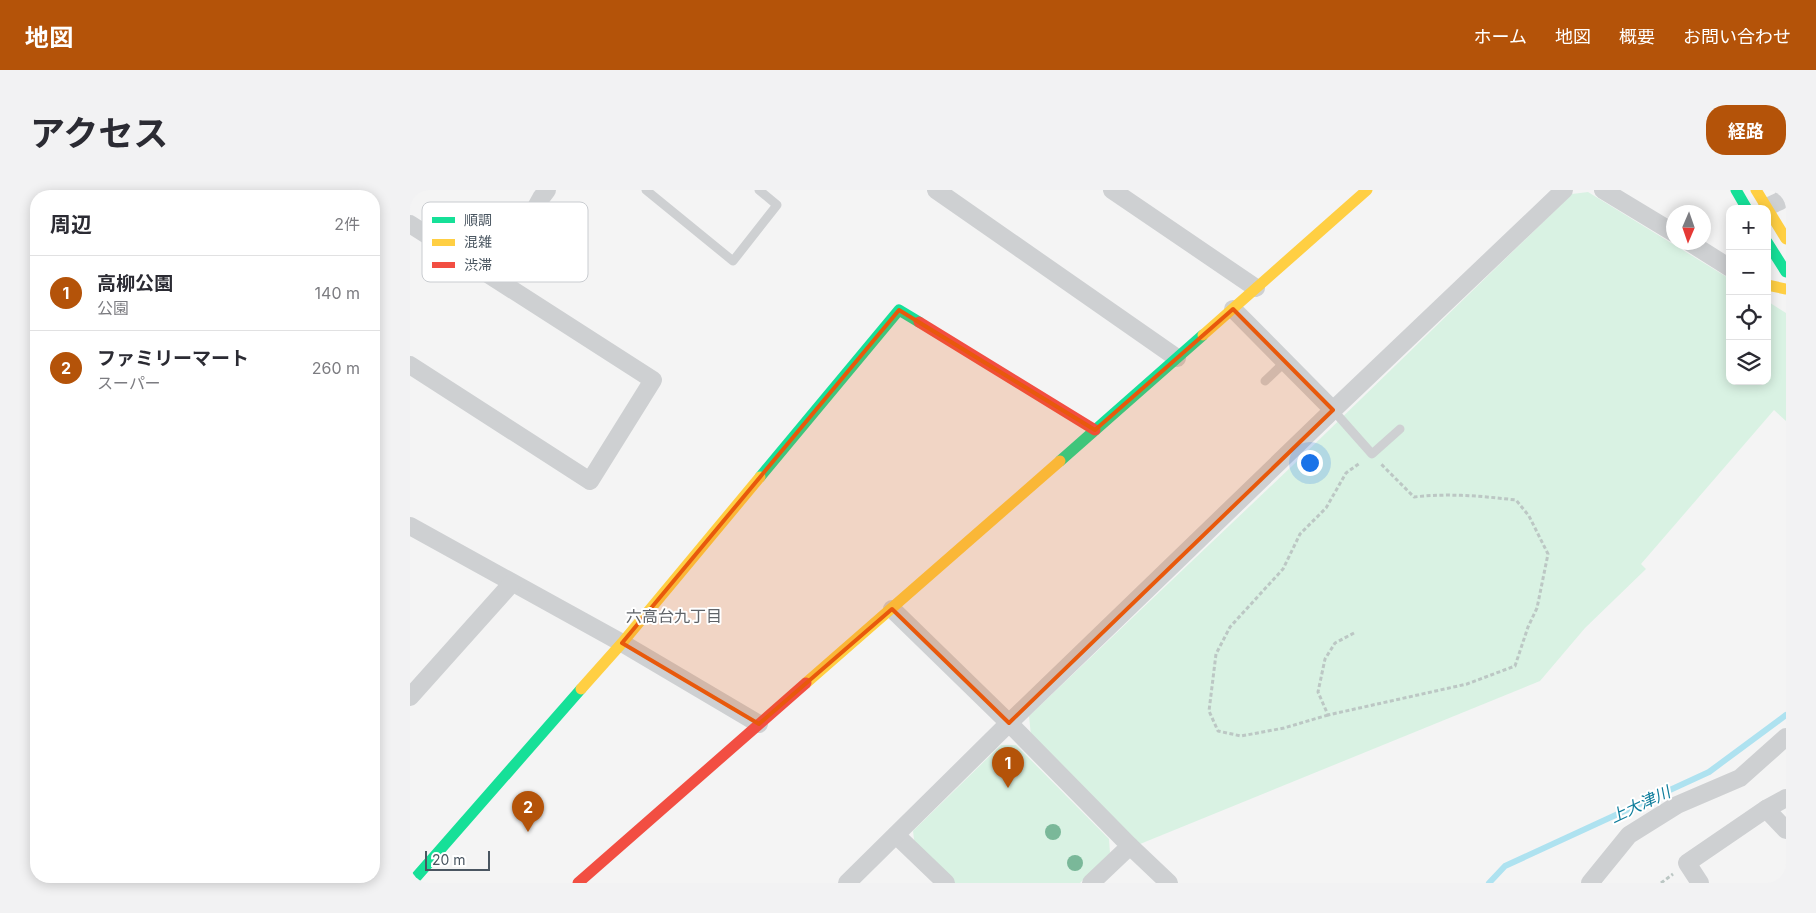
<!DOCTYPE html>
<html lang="ja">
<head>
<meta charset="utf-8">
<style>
	body { margin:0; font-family:Inter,"Noto Sans JP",sans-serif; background:#f2f2f3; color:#2b2b33 }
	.controls { position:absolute; right:15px; top:15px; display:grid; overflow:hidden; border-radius:10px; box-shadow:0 2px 12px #0003 }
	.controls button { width:45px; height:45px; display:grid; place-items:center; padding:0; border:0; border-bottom:1px solid #e1e1e2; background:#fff; color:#2b2b33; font:25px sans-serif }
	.compass { position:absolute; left:1256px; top:15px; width:45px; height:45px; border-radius:50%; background:#fff; box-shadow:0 2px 12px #0003; rotate:182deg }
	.scale { position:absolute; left:15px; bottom:12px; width:65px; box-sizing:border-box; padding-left:5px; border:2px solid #4a5661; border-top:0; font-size:14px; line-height:18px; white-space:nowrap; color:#4a5661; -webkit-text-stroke:4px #fff; paint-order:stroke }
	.you { position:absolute; left:899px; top:272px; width:18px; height:18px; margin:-12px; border:4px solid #fff; border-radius:50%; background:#1a73e8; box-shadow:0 0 0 8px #1a73e833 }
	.badge { display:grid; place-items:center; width:32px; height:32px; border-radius:50%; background:#b45309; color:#fff; font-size:16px; font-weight:700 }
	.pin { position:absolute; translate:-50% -41px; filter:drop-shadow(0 1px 2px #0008) }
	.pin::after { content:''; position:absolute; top:26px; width:18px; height:15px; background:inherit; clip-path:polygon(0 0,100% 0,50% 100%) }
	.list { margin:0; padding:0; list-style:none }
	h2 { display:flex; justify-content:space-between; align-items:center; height:65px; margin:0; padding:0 20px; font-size:21px }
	h2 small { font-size:16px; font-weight:400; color:#7c7c81 }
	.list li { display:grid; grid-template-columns:32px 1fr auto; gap:15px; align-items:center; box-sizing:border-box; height:75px; padding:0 20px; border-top:1px solid #e1e1e2 }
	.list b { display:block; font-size:19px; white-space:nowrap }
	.list p { margin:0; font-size:16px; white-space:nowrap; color:#7c7c81 }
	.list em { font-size:16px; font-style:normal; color:#7c7c81 }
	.icon { flex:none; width:28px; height:28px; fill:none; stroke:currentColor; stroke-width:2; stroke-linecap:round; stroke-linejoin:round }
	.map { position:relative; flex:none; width:1376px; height:693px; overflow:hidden; border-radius:20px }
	header { display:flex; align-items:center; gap:30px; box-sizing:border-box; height:70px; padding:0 25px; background:#b45309; color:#fff }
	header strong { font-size:24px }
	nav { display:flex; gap:28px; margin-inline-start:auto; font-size:18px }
	.intro { display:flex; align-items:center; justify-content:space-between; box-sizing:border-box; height:120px; padding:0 30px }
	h1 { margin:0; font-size:35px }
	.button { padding:12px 22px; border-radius:20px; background:#b45309; color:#fff; font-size:18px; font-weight:700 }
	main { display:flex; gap:30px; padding:0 30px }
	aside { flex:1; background:#fff; border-radius:20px; box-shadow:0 2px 12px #0003 }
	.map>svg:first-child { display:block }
</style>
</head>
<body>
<header>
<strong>地図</strong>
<nav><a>ホーム</a><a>地図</a><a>概要</a><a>お問い合わせ</a></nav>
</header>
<div class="intro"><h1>アクセス</h1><a class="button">経路</a></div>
<main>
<aside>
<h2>周辺<small>2件</small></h2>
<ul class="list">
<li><span class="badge">1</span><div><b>高柳公園</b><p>公園</p></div><em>140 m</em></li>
<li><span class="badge">2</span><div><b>ファミリーマート</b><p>スーパー</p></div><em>260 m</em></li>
</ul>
</aside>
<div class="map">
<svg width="1376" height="693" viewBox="0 0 1376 693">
	<rect width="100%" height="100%" fill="#f4f4f4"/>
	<!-- green -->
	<g fill="#d9f2e3">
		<path d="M 1178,2 L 1320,89 L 1320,191 L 1357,191 L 1357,111 L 1376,123 L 1376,231 L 1364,220 L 1231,374 L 1236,379 L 1175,438 L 1130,491 L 730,654 L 621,546 L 619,526 L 882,276 L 1162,4 Z"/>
		<path d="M 591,555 L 606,555 L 699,649 L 700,663 L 670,693 L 543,693 L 505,657 L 503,641 Z"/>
	</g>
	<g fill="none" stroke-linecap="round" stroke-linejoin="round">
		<!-- stream -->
		<path stroke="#aee2f0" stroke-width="6" d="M 1079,693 L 1095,676 L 1299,582 L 1376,525"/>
		<!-- path -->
		<g stroke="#bcc7c4" stroke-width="3" stroke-dasharray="4 2.5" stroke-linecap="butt">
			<path d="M 944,443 L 925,453 L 915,469 L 908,502 L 918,525 L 1057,494 L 1105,476 L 1118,437 L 1127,418 L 1138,364 L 1119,326 L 1106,310 C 1071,306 1039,303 1004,307 L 971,274"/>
			<path d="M 918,525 L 874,538 L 831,546 L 808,541 L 799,521 L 806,464 L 820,437 L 873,379 L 890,344 L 916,318 L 936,283 L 950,273"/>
			<path d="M 1251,693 L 1263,684"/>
		</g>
		<!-- lane -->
		<g stroke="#ced0d2" stroke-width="9">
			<path d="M 236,0 L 323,71 L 367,15 L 349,0"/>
			<path d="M 855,191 L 875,172"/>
			<path d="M 923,220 L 962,264 L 990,239"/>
		</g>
		<!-- street -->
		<g stroke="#ced0d2" stroke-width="18">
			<path d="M 526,0 L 767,168"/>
			<path d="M 702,0 L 846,98"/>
			<path d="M 1193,0 L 1264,43"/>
			<path d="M 1357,17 L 1370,11 L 1376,4"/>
			<path d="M 0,34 L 243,190 L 180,291 L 0,175"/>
			<path d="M 1279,52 L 1320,78"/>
			<path d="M 86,89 L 131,8 L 137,0"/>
			<path d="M 923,220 L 1154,0"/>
			<path d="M 0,336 L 212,453 L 349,534"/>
			<path d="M 482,419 L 599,533 L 923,220 L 823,119"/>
			<path d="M 0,507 L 102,393"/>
			<path d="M 1356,619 L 1376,640"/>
			<path d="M 486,645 L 536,693"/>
			<path d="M 720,656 L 759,693"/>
			<path d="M 437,693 L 599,533 L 720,656 L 681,693"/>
			<path d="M 1180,693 L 1219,645 L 1267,615 L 1330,588 L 1376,547"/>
			<path d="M 1290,693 L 1277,673 L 1356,619 L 1376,608"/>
		</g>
		<!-- fast -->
		<g stroke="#16e098" stroke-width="11">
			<path d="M 1326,0 L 1337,19"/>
			<path d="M 1357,52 L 1376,82"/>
			<path d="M 650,271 L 793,145"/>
			<path d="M 350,287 L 489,120 L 509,132"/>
			<path d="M 1,693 L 171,499"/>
		</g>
		<!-- slow -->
		<g stroke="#ffcf43" stroke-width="11">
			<path d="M 1346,0 L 1376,49"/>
			<path d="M 1357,95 L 1376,99"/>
			<path d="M 793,145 L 957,0"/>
			<path d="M 396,493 L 650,271"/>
			<path d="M 171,499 L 212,453 L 350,287"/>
		</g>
		<!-- jam -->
		<g stroke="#f24e42" stroke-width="11">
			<path d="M 509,132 L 685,240"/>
			<path d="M 168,693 L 396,493"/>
		</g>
	</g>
	<!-- trees -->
	<g fill="#7ab899">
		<circle cx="643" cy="642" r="8"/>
		<circle cx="665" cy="673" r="8"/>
	</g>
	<!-- marked area -->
	<path fill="#e8590c" fill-opacity="0.2" stroke="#e8590c" stroke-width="4" stroke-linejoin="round" d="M 823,119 L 923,220 L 599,533 L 482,419 L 349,534 L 212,453 L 489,120 L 685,240 Z"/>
	<g text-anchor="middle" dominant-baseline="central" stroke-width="4" stroke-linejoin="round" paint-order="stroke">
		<!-- neighbourhood labels -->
		<g font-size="16" fill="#5f6368" stroke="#fff">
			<text x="264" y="426">六高台九丁目</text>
		</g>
		<!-- water labels -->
		<g font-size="16" font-style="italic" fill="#0c7c9b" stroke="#fff">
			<text transform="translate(1230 614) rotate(-25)">上大津川</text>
		</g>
	</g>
	<!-- legend -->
	<rect x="12" y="12" width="166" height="80" rx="8" fill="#fff" stroke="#c9ccd0" stroke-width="1"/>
	<rect x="22" y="27" width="23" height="6" fill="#16e098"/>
	<rect x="22" y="49" width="23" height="7" fill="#ffcf43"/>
	<rect x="22" y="72" width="23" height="6" fill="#f24e42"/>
	<g font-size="14" fill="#4a5661">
		<text x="54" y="35">順調</text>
		<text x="54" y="57">混雑</text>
		<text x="54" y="80">渋滞</text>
	</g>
</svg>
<div class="controls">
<button>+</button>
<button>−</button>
<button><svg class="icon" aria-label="locate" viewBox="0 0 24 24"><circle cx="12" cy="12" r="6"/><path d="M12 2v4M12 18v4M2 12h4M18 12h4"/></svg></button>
<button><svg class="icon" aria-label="layers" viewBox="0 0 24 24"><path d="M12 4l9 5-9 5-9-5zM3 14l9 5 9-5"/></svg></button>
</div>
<svg class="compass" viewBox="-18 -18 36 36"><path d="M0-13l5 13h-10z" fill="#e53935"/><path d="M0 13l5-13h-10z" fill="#7c7c81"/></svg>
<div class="scale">20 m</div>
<div class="you"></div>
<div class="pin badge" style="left:598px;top:598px">1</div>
<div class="pin badge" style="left:118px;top:642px">2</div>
</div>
</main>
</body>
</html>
